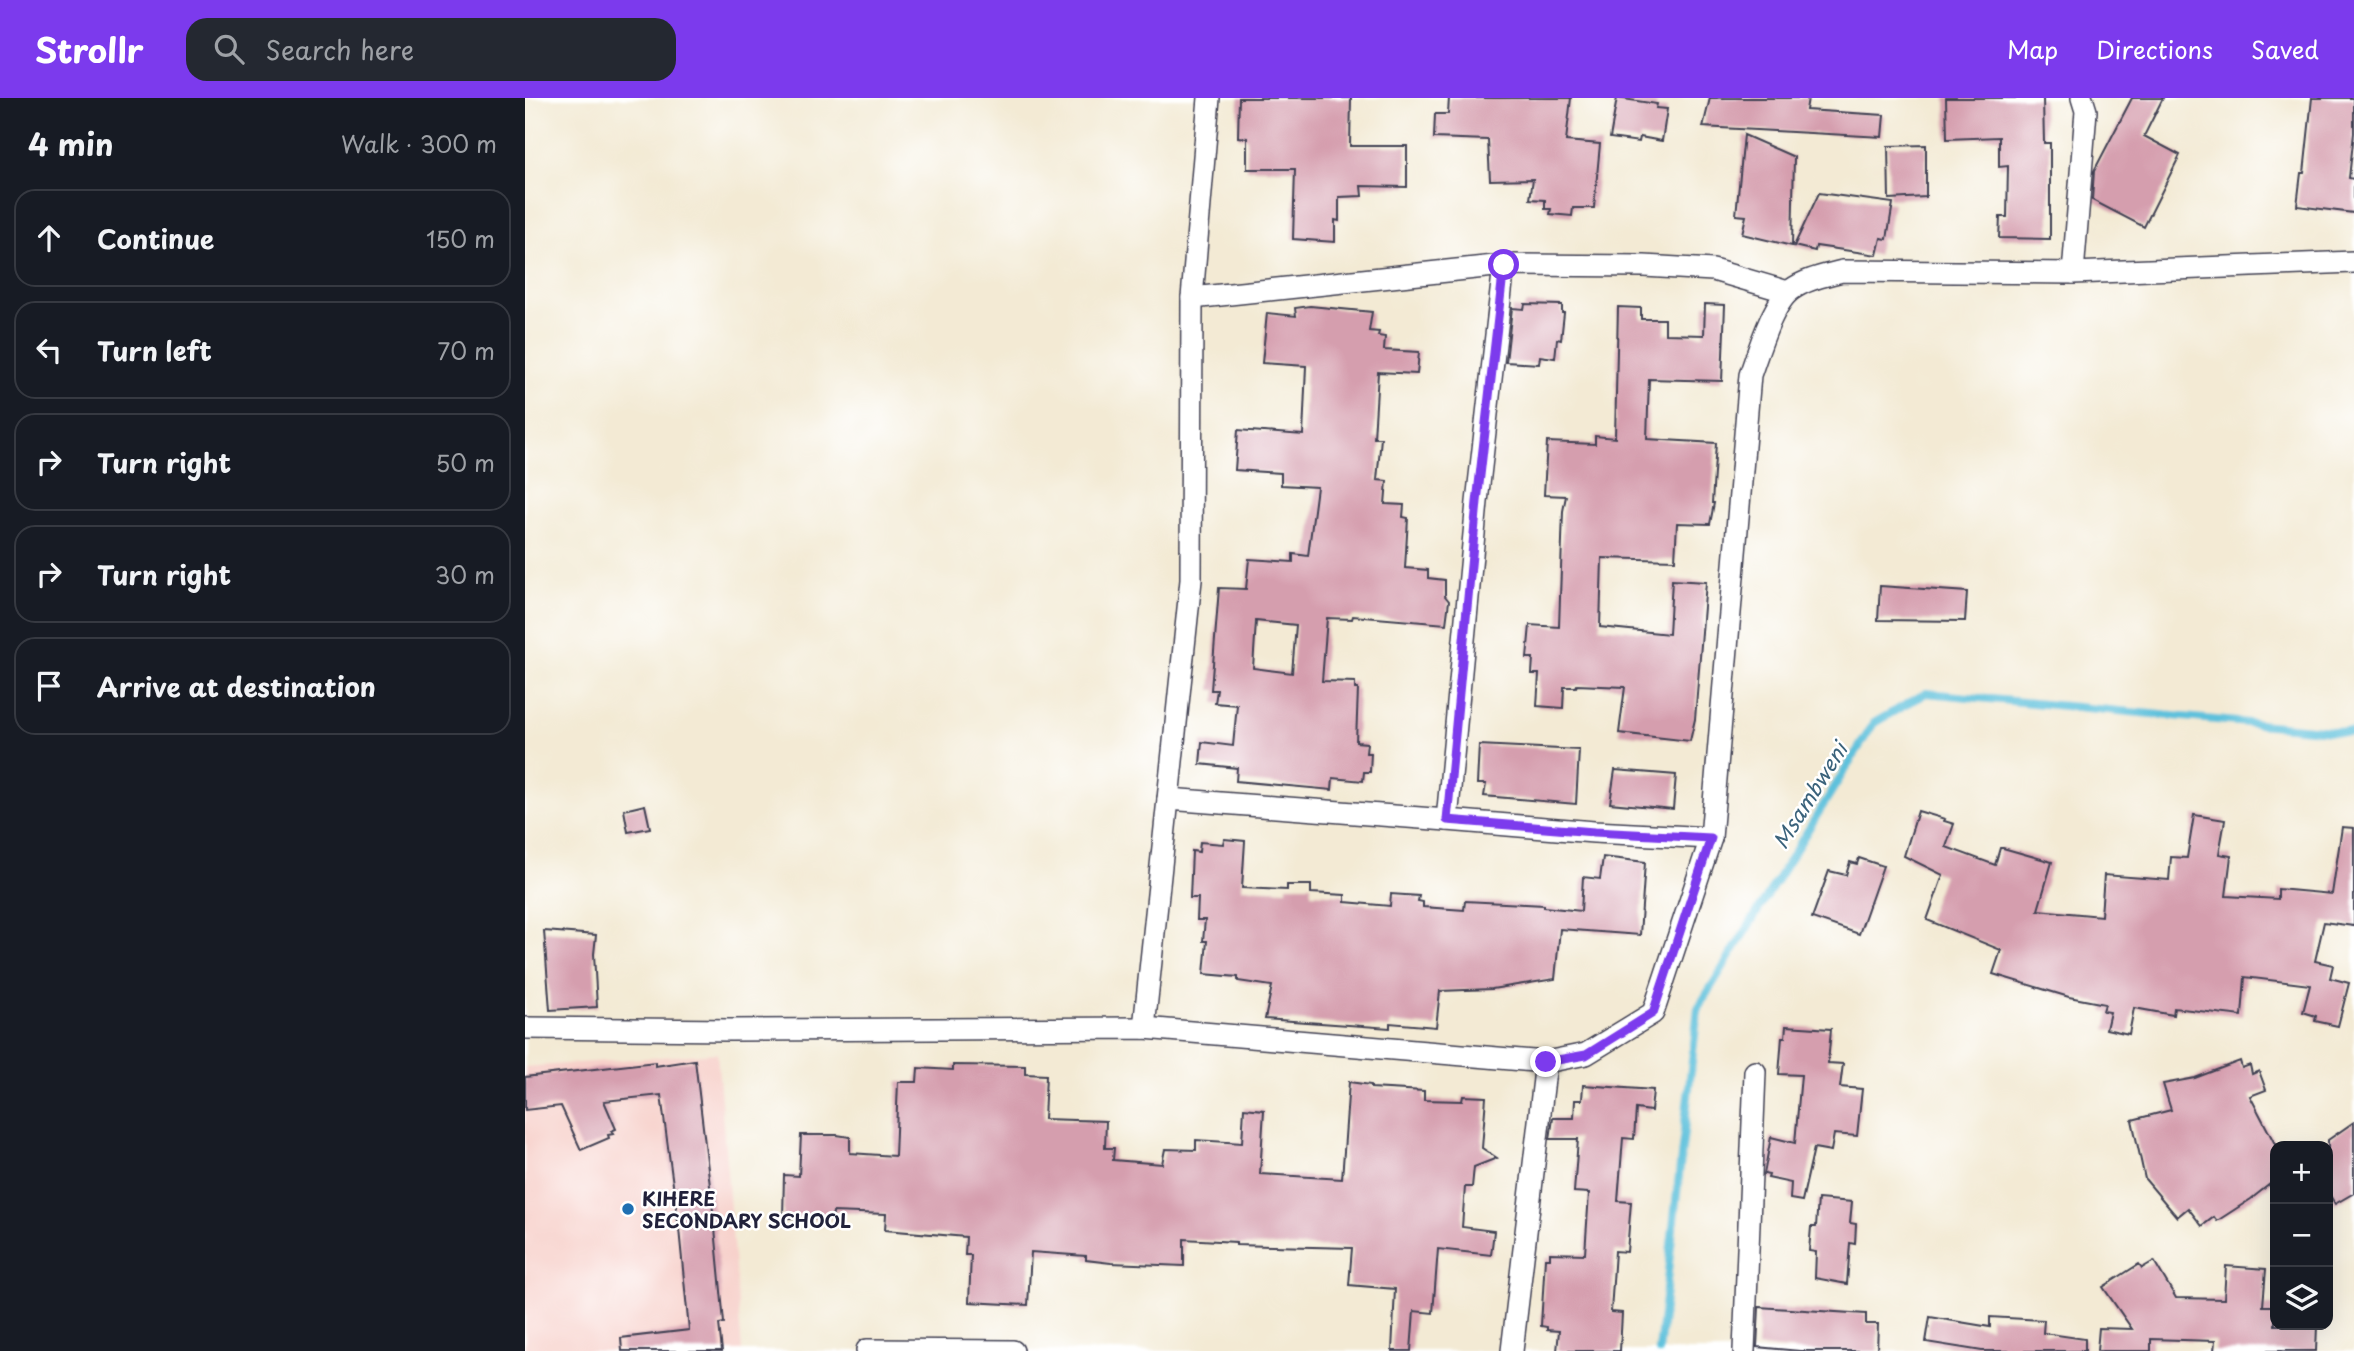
<!DOCTYPE html>
<html lang="en">
<head>
<meta charset="utf-8">
<style>
	body { margin:0; font-family:"Playpen Sans",sans-serif; background:#242831; color:#f1f3f6 }
	.controls { position:absolute; right:21px; bottom:21px; display:grid; overflow:hidden; border-radius:14px; box-shadow:0 7px 28px #0002 }
	.controls button { width:63px; height:63px; display:grid; place-items:center; padding:0; border:0; border-bottom:2px solid #363941; background:#171b24; color:#f1f3f6; font:35px sans-serif }
	.stop { position:absolute; width:21px; height:21px; margin:-16px; border:5px solid #7c3aed; border-radius:50%; background:#fff }
	.stop.end { background:#7c3aed; border-color:#fff; box-shadow:0 2px 7px #0008 }
	.list { margin:0; padding:0; list-style:none }
	h2 { display:flex; justify-content:space-between; align-items:center; height:91px; margin:0; padding:0 28px; font-size:30px }
	h2 small { font-size:23px; font-weight:400; color:#9ea1a6 }
	.list li { display:grid; grid-template-columns:46px 1fr auto; gap:21px; align-items:center; box-sizing:border-box; height:98px; margin:0 14px 14px; padding:0 14px; border:2px solid #363941; border-radius:21px }
	.list b { display:block; font-size:26px; white-space:nowrap }
	.list em { font-size:23px; font-style:normal; color:#9ea1a6 }
	.icon { flex:none; width:38px; height:38px; fill:none; stroke:currentColor; stroke-width:2; stroke-linecap:round; stroke-linejoin:round }
	.map { position:relative; flex:none; width:1829px; height:1253px; overflow:hidden }
	header { display:flex; align-items:center; gap:42px; box-sizing:border-box; height:98px; padding:0 35px; background:#7c3aed; color:#fff }
	header strong { font-size:33px }
	nav { display:flex; gap:38px; margin-inline-start:auto; font-size:24px }
	.search { width:490px; height:63px; background:#242831; display:flex; align-items:center; gap:18px; box-sizing:border-box; padding:0 24px; border-radius:21px; color:#9ea1a6; font-size:26px }
	main { display:flex }
	aside { flex:1; background:#171b24 }
	.map>svg:first-child { display:block }
</style>
</head>
<body>
<header>
<strong>Strollr</strong>
<div class="search"><svg class="icon" aria-label="search" viewBox="0 0 24 24"><circle cx="10" cy="10" r="6"/><path d="M15 15l6 6"/></svg>Search here</div>
<nav><a>Map</a><a>Directions</a><a>Saved</a></nav>
</header>
<main>
<aside>
<h2>4 min<small>Walk · 300 m</small></h2>
<ul class="list">
<li><svg class="icon" aria-label="ahead" viewBox="0 0 24 24"><path d="M12 20V5M6 11l6-6 6 6"/></svg><div><b>Continue</b></div><em>150 m</em></li>
<li><svg class="icon" aria-label="left" viewBox="0 0 24 24"><path d="M17 20v-9H6M10 6l-5 5 5 5"/></svg><div><b>Turn left</b></div><em>70 m</em></li>
<li><svg class="icon" aria-label="right" viewBox="0 0 24 24"><path d="M7 20v-9h11M14 6l5 5-5 5"/></svg><div><b>Turn right</b></div><em>50 m</em></li>
<li><svg class="icon" aria-label="right" viewBox="0 0 24 24"><path d="M7 20v-9h11M14 6l5 5-5 5"/></svg><div><b>Turn right</b></div><em>30 m</em></li>
<li><svg class="icon" aria-label="arrive" viewBox="0 0 24 24"><path d="M6 21V4h12l-3 4 3 4H6"/></svg><div><b>Arrive at destination</b></div></li>
</ul>
</aside>
<div class="map">
<svg width="1829" height="1253" viewBox="0 0 1829 1253">
	<rect width="100%" height="100%" fill="#fff"/>
	<filter id="ink" filterUnits="userSpaceOnUse"><feTurbulence type="fractalNoise" baseFrequency=".0143" numOctaves="2"/><feDisplacementMap in="SourceGraphic" scale="14" xChannelSelector="R" yChannelSelector="G"/><feConvolveMatrix kernelMatrix="1 2 1 2 8 2 1 2 1" color-interpolation-filters="sRGB"/></filter>
	<filter id="wash" filterUnits="userSpaceOnUse"><feTurbulence type="fractalNoise" baseFrequency=".00686" numOctaves="4" result="noise"/><feDisplacementMap in="SourceGraphic" scale="28" xChannelSelector="R" yChannelSelector="G"/><feGaussianBlur stdDeviation="1.57" result="paint"/><feColorMatrix in="noise" values="0 0 0 0 0 0 0 0 0 0 0 0 0 0 0 0 0 1.4 0 .05"/><feComposite in="paint" operator="in"/></filter>
	<g filter="url(#wash)">
		<rect width="100%" height="100%" fill="#f3ead4"/>
		<!-- built -->
		<path fill="#f7d0ca" d="M 192,955 L 217,1253 L 0,1253 L 0,969 Z"/>
		<g fill="none" stroke-linecap="round" stroke-linejoin="round">
			<!-- stream -->
			<path stroke="#5ec1dc" stroke-width="8" d="M 1134,1253 L 1173,910 L 1349,625 L 1401,595 L 1829,635"/>
		</g>
		<g id="blocks">
			<!-- building -->
			<g fill="#d59eae" fill-rule="evenodd">
				<path d="M 714,0 L 826,0 L 825,48 L 882,48 L 882,89 L 836,88 L 837,98 L 814,99 L 814,123 L 810,122 L 810,144 L 768,141 L 770,71 L 722,71 L 722,40 L 713,39 Z"/>
				<path d="M 924,0 L 1046,0 L 1041,43 L 1075,46 L 1069,110 L 1048,110 L 1047,118 L 1025,116 L 1026,111 L 1020,111 L 1020,102 L 1005,101 L 1008,81 L 965,82 L 963,42 L 909,40 L 910,16 L 923,16 Z"/>
				<path d="M 1092,0 L 1132,6 L 1131,10 L 1142,11 L 1137,43 L 1115,39 L 1114,44 L 1085,40 Z"/>
				<path d="M 1185,0 L 1283,0 L 1281,12 L 1359,17 L 1357,39 L 1178,29 Z"/>
				<path d="M 1421,0 L 1518,0 L 1519,45 L 1525,45 L 1525,141 L 1474,140 L 1475,119 L 1482,119 L 1483,68 L 1474,69 L 1474,39 L 1422,41 Z"/>
				<path d="M 1607,0 L 1638,0 L 1619,38 L 1655,57 L 1619,129 L 1567,102 L 1569,73 Z"/>
				<path d="M 1787,0 L 1829,0 L 1829,35 L 1824,80 L 1829,81 L 1829,115 L 1772,108 L 1776,75 L 1779,75 Z"/>
				<path d="M 1219,37 L 1269,59 L 1267,148 L 1217,136 L 1221,118 L 1211,117 Z"/>
				<path d="M 1401,47 L 1401,99 L 1364,101 L 1363,48 Z"/>
				<path d="M 1294,95 L 1368,105 L 1362,141 L 1356,140 L 1352,157 L 1291,148 L 1290,153 L 1269,148 Z"/>
				<path d="M 1000,206 L 1037,207 L 1037,215 L 1039,215 L 1036,242 L 1032,241 L 1030,260 L 1015,258 L 1014,266 L 981,264 L 987,210 L 999,211 Z"/>
				<path d="M 1180,206 L 1200,207 L 1197,283 L 1124,281 L 1122,341 L 1191,345 L 1187,405 L 1189,405 L 1185,426 L 1152,425 L 1150,462 L 1077,460 L 1075,529 L 1144,536 L 1147,482 L 1181,484 L 1170,621 L 1165,643 L 1094,635 L 1100,589 L 1052,587 L 1051,589 L 1039,589 L 1038,610 L 1012,608 L 1014,576 L 1007,576 L 1008,560 L 1002,560 L 1005,527 L 1034,529 L 1038,413 L 1041,398 L 1019,397 L 1022,344 L 1070,346 L 1070,338 L 1090,340 L 1093,209 L 1116,210 L 1116,221 L 1140,221 L 1140,236 L 1179,237 Z"/>
				<path d="M 785,208 L 847,214 L 844,233 L 854,234 L 853,238 L 860,239 L 859,252 L 894,254 L 892,276 L 853,274 L 849,340 L 856,340 L 852,382 L 862,383 L 860,406 L 879,407 L 878,419 L 883,420 L 880,470 L 903,472 L 903,480 L 920,482 L 920,498 L 924,503 L 921,526 L 828,518 L 827,521 L 802,520 L 797,583 L 830,584 L 830,591 L 833,591 L 831,644 L 842,645 L 841,655 L 846,655 L 845,674 L 839,674 L 838,683 L 808,680 L 807,692 L 711,683 L 712,670 L 675,666 L 677,644 L 708,648 L 712,607 L 690,605 L 692,592 L 686,592 L 694,490 L 721,491 L 724,461 L 768,464 L 768,456 L 783,458 L 792,389 L 756,387 L 756,375 L 710,372 L 713,332 L 778,337 L 781,268 L 737,265 L 742,215 L 771,218 L 770,210 ZM 731,523 L 771,527 L 767,575 L 728,570 Z"/>
				<path d="M 1355,488 L 1442,494 L 1440,523 L 1353,522 Z"/>
				<path d="M 954,647 L 1054,652 L 1051,706 L 959,698 L 961,686 L 952,686 Z"/>
				<path d="M 1090,672 L 1151,677 L 1148,711 L 1085,705 Z"/>
				<path d="M 120,707 L 125,730 L 103,734 L 99,712 Z"/>
				<path d="M 1393,713 L 1420,721 L 1419,723 L 1429,726 L 1421,749 L 1470,767 L 1475,750 L 1478,750 L 1527,764 L 1513,812 L 1576,818 L 1579,777 L 1644,782 L 1646,759 L 1662,760 L 1669,717 L 1700,722 L 1694,756 L 1706,758 L 1701,798 L 1753,801 L 1753,791 L 1807,796 L 1817,729 L 1829,730 L 1829,828 L 1799,824 L 1790,863 L 1808,867 L 1805,880 L 1824,885 L 1813,928 L 1790,923 L 1791,918 L 1778,914 L 1785,887 L 1720,879 L 1717,918 L 1649,910 L 1648,917 L 1609,910 L 1604,936 L 1581,931 L 1585,914 L 1578,913 L 1580,906 L 1544,899 L 1468,876 L 1476,852 L 1402,822 L 1418,777 L 1379,758 Z"/>
				<path d="M 699,741 L 720,743 L 717,790 L 762,792 L 762,787 L 786,787 L 786,795 L 820,797 L 820,804 L 865,808 L 866,796 L 894,798 L 893,803 L 898,804 L 898,809 L 939,812 L 940,803 L 1019,807 L 1019,809 L 1056,813 L 1058,779 L 1075,781 L 1078,759 L 1120,764 L 1115,837 L 1035,831 L 1030,881 L 967,891 L 915,893 L 911,929 L 865,925 L 865,930 L 740,921 L 747,888 L 713,883 L 713,879 L 679,876 L 682,843 L 678,843 L 680,822 L 672,822 L 673,800 L 665,800 L 667,753 L 674,754 L 675,744 L 698,746 Z"/>
				<path d="M 1334,760 L 1358,768 L 1334,836 L 1287,820 L 1304,773 L 1321,777 L 1325,764 L 1332,766 Z"/>
				<path d="M 19,833 L 71,837 L 69,856 L 72,909 L 25,912 Z"/>
				<path d="M 1261,928 L 1306,931 L 1303,965 L 1318,966 L 1315,989 L 1337,991 L 1332,1038 L 1309,1036 L 1306,1053 L 1289,1050 L 1277,1103 L 1265,1101 L 1266,1085 L 1243,1080 L 1244,1077 L 1239,1076 L 1246,1039 L 1270,1045 L 1276,977 L 1254,976 L 1257,939 L 1260,939 Z"/>
				<path d="M 170,962 L 190,1130 L 199,1225 L 194,1226 L 197,1253 L 97,1253 L 96,1240 L 164,1232 L 154,1131 L 136,997 L 79,1003 L 91,1031 L 86,1033 L 88,1036 L 83,1037 L 84,1040 L 56,1052 L 36,1008 L 0,1012 L 0,979 L 130,964 L 130,968 Z"/>
				<path d="M 1715,963 L 1717,970 L 1725,967 L 1727,976 L 1734,973 L 1741,992 L 1725,998 L 1750,1046 L 1750,1082 L 1726,1101 L 1692,1123 L 1689,1119 L 1677,1128 L 1663,1110 L 1652,1119 L 1620,1081 L 1607,1022 L 1646,1012 L 1638,986 L 1670,980 Z"/>
				<path d="M 428,967 L 500,968 L 500,976 L 521,977 L 519,1021 L 581,1023 L 580,1050 L 589,1050 L 588,1062 L 637,1066 L 640,1051 L 671,1052 L 671,1042 L 717,1045 L 719,1010 L 739,1012 L 735,1076 L 817,1081 L 824,984 L 846,987 L 846,990 L 899,993 L 899,1002 L 937,1003 L 938,998 L 961,999 L 957,1050 L 972,1060 L 949,1069 L 947,1089 L 940,1089 L 937,1129 L 969,1133 L 966,1157 L 913,1151 L 908,1215 L 889,1213 L 886,1253 L 867,1253 L 870,1191 L 824,1187 L 827,1150 L 711,1147 L 711,1144 L 659,1141 L 659,1168 L 586,1165 L 561,1162 L 561,1158 L 506,1154 L 503,1207 L 444,1204 L 446,1157 L 440,1157 L 441,1139 L 360,1132 L 361,1116 L 308,1114 L 307,1120 L 258,1120 L 259,1077 L 274,1078 L 276,1037 L 312,1037 L 325,1039 L 325,1055 L 370,1058 L 373,984 L 392,984 L 393,970 L 428,972 Z"/>
				<path d="M 1058,987 L 1128,992 L 1126,1013 L 1111,1011 L 1109,1041 L 1098,1040 L 1093,1103 L 1106,1104 L 1102,1154 L 1090,1153 L 1086,1214 L 1097,1215 L 1095,1253 L 1032,1253 L 1034,1233 L 1022,1232 L 1022,1229 L 1016,1228 L 1020,1160 L 1025,1160 L 1025,1155 L 1060,1156 L 1064,1095 L 1049,1094 L 1053,1041 L 1025,1041 L 1028,1020 L 1049,1020 L 1050,1002 L 1057,1002 Z"/>
				<path d="M 1829,1024 L 1829,1095 L 1810,1106 L 1803,1094 L 1803,1042 Z"/>
				<path d="M 1293,1101 L 1327,1104 L 1325,1125 L 1331,1126 L 1330,1146 L 1325,1145 L 1322,1186 L 1290,1180 L 1291,1154 L 1284,1153 L 1286,1129 L 1291,1129 Z"/>
				<path d="M 1629,1163 L 1651,1200 L 1699,1201 L 1701,1168 L 1741,1171 L 1738,1208 L 1750,1208 L 1750,1227 L 1792,1227 L 1791,1253 L 1689,1253 L 1690,1243 L 1626,1241 L 1626,1253 L 1572,1253 L 1574,1230 L 1607,1231 L 1578,1189 L 1614,1166 L 1617,1170 Z"/>
				<path d="M 1234,1209 L 1341,1216 L 1341,1226 L 1353,1226 L 1352,1253 L 1275,1253 L 1232,1249 Z"/>
				<path d="M 1405,1219 L 1465,1229 L 1465,1219 L 1519,1222 L 1518,1235 L 1560,1241 L 1560,1253 L 1457,1253 L 1401,1244 Z"/>
			</g>
		</g>
	</g>
	<g filter="url(#ink)">
		<use href="#blocks" fill-opacity="0" stroke="#414052" stroke-width="2"/>
		<g fill="none" stroke-linecap="round" stroke-linejoin="round">
			<defs>
				<g id="minor">
					<path d="M 979,167 L 952,404 L 922,722 L 1069,734 L 1186,740"/>
					<path d="M 1548,175 L 1561,13 L 1557,0"/>
					<path d="M 667,200 L 979,167 L 1119,168 L 1188,172 L 1263,194"/>
					<path d="M 643,701 L 922,722"/>
					<path d="M 0,930 L 206,932 L 619,930 L 1021,964 L 1061,956 L 1128,915 L 1186,740 L 1225,277 C 1233,255 1247,206 1266,192 C 1281,181 1299,178 1317,173 L 1548,175 L 1829,164"/>
					<path d="M 619,930 L 666,482 L 667,200 L 684,0"/>
					<path d="M 342,1252 L 488,1253"/>
					<path d="M 987,1253 L 1021,964"/>
					<path d="M 1219,1253 L 1230,974"/>
				</g>
			</defs>
			<!-- minor casing -->
			<use href="#minor" stroke="#414052" stroke-width="24"/>
			<!-- minor -->
			<use href="#minor" stroke="#fff" stroke-width="21"/>
		</g>
	</g>
	<g fill="none" stroke-linecap="round" stroke-linejoin="round" filter="url(#ink)">
		<!-- route -->
		<path stroke="#7c3aed" stroke-width="9" d="M 979,167 L 952,404 L 922,722 L 1069,734 L 1186,740 L 1128,915 L 1061,957 L 1021,964"/>
	</g>
	<!-- markers -->
	<circle fill="#1f6fb2" stroke="#fff" stroke-width="2.5" cx="103" cy="1111" r="7"/>
	<g text-anchor="middle" dominant-baseline="central" stroke-width="5" stroke-linejoin="round" paint-order="stroke">
		<!-- poi labels -->
		<g font-size="19" font-weight="bold" fill="#22223b" stroke="#fff" text-anchor="start">
			<text x="117" y="1100">KIHERE<tspan x="117" dy="22">SECONDARY SCHOOL</tspan></text>
		</g>
		<!-- water labels -->
		<g font-size="21" font-style="italic" fill="#3a627b" stroke="#fff">
			<text transform="translate(1284 697) rotate(-58)">Msambweni</text>
		</g>
	</g>
</svg>
<div class="controls">
<button>+</button>
<button>−</button>
<button><svg class="icon" aria-label="layers" viewBox="0 0 24 24"><path d="M12 4l9 5-9 5-9-5zM3 14l9 5 9-5"/></svg></button>
</div>
<div class="stop" style="left:979px;top:167px"></div>
<div class="stop end" style="left:1021px;top:964px"></div>
</div>
</main>
</body>
</html>
